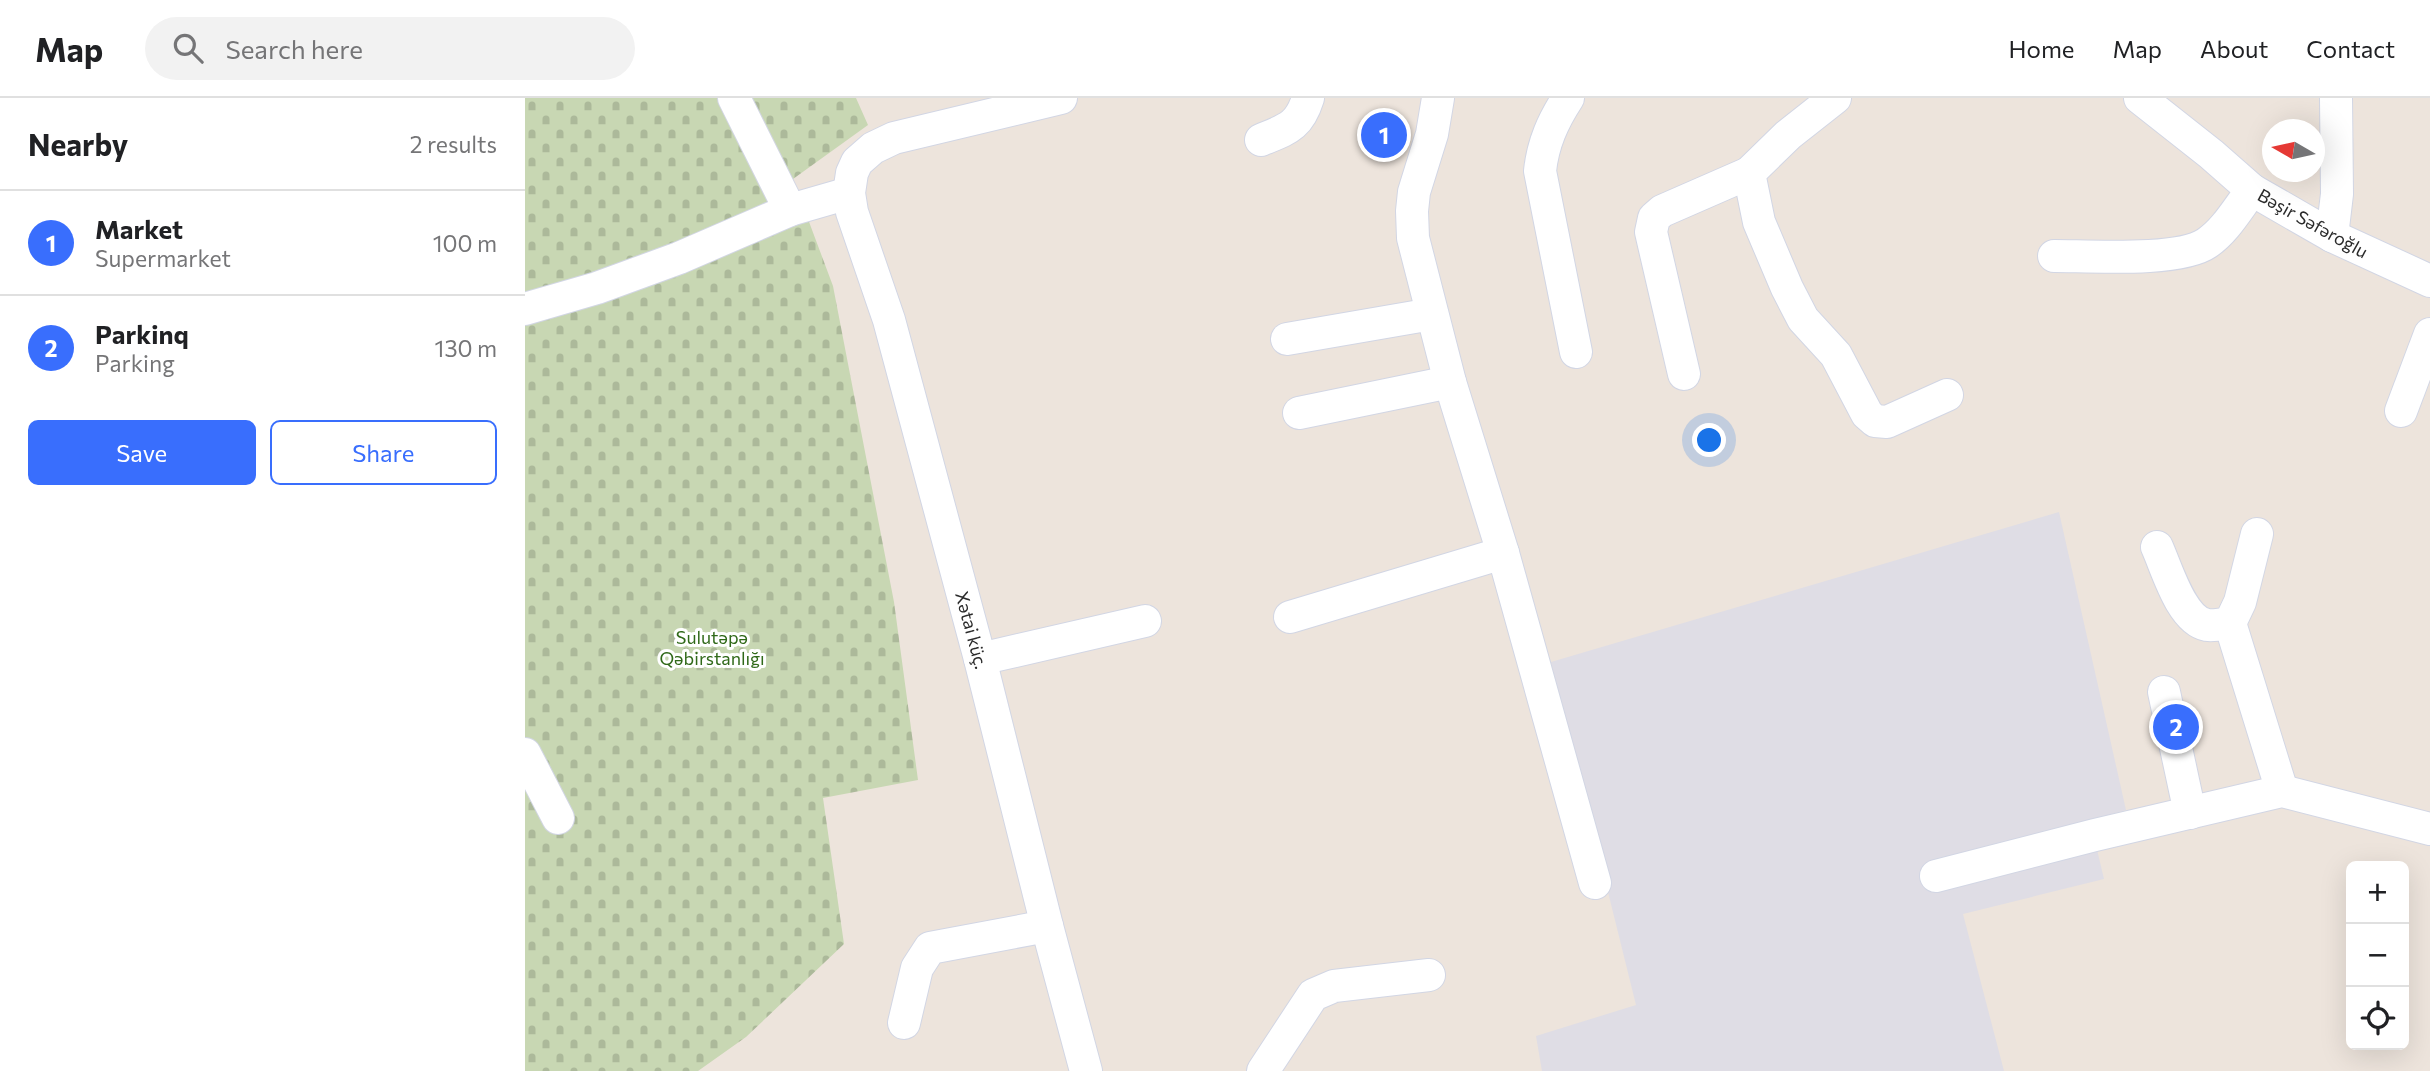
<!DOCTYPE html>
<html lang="en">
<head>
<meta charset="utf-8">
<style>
	body { margin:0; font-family:Commissioner,sans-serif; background:#f2f2f2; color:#202124 }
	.controls { position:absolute; right:21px; bottom:21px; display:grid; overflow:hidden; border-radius:10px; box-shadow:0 7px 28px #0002 }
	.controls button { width:63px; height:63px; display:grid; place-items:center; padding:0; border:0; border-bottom:2px solid #e0e0e0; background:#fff; color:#202124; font:35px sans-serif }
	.compass { position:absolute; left:1737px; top:21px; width:63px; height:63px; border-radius:50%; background:#fff; box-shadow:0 7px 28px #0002; rotate:279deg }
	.you { position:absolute; left:1185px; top:343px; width:24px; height:24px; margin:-18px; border:5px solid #fff; border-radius:50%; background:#1a73e8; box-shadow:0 0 0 10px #1a73e833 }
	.badge { display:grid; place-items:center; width:46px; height:46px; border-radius:50%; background:#396efd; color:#fff; font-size:23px; font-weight:700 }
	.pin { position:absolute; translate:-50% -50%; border:4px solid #fff; box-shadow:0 2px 7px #0006 }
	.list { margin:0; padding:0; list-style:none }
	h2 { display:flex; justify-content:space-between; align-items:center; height:91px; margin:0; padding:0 28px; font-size:30px }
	h2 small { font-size:23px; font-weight:400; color:#757577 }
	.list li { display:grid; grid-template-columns:46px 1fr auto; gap:21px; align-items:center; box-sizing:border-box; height:105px; padding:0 28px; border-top:2px solid #e0e0e0 }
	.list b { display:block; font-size:26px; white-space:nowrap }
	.list p { margin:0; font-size:23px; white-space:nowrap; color:#757577 }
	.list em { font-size:23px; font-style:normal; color:#757577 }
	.actions { display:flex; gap:14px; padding:21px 28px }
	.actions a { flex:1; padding:16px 0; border:2px solid #396efd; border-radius:10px; text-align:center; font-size:24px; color:#396efd }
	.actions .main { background:#396efd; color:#fff }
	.icon { flex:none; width:38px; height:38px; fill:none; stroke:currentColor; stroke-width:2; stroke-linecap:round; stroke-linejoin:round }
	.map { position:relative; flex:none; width:1905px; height:973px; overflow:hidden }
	header { display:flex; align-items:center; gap:42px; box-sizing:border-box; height:98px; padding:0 35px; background:#fff; border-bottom:2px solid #e0e0e0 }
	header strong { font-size:33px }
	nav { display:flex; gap:38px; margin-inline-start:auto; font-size:24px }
	.search { width:490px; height:63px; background:#f2f2f2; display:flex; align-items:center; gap:18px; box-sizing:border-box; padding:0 24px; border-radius:38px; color:#757577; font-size:26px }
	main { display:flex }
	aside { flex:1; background:#fff }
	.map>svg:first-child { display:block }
</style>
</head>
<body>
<header>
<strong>Map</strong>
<div class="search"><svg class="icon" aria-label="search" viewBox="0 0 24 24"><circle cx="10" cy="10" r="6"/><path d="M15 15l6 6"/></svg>Search here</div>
<nav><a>Home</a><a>Map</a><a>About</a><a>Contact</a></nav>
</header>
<main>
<aside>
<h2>Nearby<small>2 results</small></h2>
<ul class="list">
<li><span class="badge">1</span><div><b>Market</b><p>Supermarket</p></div><em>100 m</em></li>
<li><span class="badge">2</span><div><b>Parkinq</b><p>Parking</p></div><em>130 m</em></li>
</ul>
<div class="actions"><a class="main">Save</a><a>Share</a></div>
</aside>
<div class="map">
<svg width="1905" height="973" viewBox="0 0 1905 973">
	<defs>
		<pattern id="cemetery-stones" width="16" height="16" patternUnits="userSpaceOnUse" patternTransform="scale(1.75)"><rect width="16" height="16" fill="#c8d7b3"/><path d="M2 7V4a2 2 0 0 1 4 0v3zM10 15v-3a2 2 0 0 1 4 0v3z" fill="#acb99a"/></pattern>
	</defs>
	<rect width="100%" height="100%" fill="#ede4dc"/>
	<!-- industrial -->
	<path fill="#dfdde5" d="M 1534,414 L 1601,712 L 1565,722 L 1579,781 L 1438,816 L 1479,973 L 1017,973 L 1011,938 L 1111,907 L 1026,564 Z"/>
	<!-- cemetery -->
	<path fill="url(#cemetery-stones)" d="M 0,0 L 331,0 L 343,27 L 268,81 L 308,188 L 369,504 L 393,682 L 298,700 L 319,846 L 221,939 L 173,973 L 0,973 Z"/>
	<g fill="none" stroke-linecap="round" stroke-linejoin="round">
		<defs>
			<g id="minor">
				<path d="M 209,0 L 265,112"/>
				<path d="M 536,0 L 369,40 L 348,50 L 332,64 L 327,75 L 324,95 L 327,114 L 364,222 L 455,561 L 522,828 L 561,973"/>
				<path d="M 913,0 L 907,36 L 889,94 L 887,113 L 888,140 L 925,284 L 978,455 L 1070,785"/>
				<path d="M 1043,0 C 1028,23 1018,45 1015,73 L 1051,254"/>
				<path d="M 1310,0 L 1263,37 L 1224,75 L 1234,124 L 1262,190 L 1278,221 L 1311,257 L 1342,316 L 1350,323 L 1362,324 L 1422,297"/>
				<path d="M 1615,0 L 1686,56 L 1727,92 L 1807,138 L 1905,183"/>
				<path d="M 736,42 C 762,31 774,29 783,0"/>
				<path d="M 1807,138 L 1812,96 L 1811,0"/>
				<path d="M 1529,158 C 1565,158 1655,164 1682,145 C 1701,132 1713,110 1727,92"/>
				<path d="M 0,211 L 72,190 L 154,160 L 265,112 L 324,95"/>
				<path d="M 762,241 L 907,216"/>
				<path d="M 1159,276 L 1126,134 L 1129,120 L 1137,113 L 1224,75"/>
				<path d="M 1876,313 L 1905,236"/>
				<path d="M 774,315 L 925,284"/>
				<path d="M 1632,449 C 1642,471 1656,522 1682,527 C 1689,528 1698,526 1705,525 L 1715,504 L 1732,436"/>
				<path d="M 765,519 L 978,455"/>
				<path d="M 1705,525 L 1757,693"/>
				<path d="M 455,561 L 620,523"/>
				<path d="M 1639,594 L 1665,715"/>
				<path d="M 0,656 L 33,720"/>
				<path d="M 1411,778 L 1570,737 L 1757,693 L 1905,731"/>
				<path d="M 379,925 L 392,870 L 405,850 L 522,828"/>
				<path d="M 738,973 L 788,897 L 809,888 L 904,877"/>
			</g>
		</defs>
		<!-- minor casing -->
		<use href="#minor" stroke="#d2d6e4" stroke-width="34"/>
		<!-- minor -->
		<use href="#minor" stroke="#fff" stroke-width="32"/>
	</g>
	<g text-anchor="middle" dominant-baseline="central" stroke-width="6" stroke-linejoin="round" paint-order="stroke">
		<!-- street labels -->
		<g font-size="18" fill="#2b2b2b" stroke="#fff">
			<text transform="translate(1788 125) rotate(29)">Bəşir Səfəroğlu</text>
			<text transform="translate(447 532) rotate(75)">Xətai küç.</text>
		</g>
		<!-- park labels -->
		<g font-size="18" fill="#306919" stroke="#fff">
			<text x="187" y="539">Sulutəpə<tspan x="187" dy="21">Qəbirstanlığı</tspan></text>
		</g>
	</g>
</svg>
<div class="controls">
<button>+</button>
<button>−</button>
<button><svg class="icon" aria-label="locate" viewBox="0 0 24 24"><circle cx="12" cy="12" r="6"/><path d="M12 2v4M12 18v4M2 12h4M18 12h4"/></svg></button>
</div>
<svg class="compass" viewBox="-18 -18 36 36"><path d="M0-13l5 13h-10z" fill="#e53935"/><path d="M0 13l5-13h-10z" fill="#757577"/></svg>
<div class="you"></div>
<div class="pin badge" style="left:859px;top:37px">1</div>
<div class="pin badge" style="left:1651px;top:629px">2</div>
</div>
</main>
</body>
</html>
